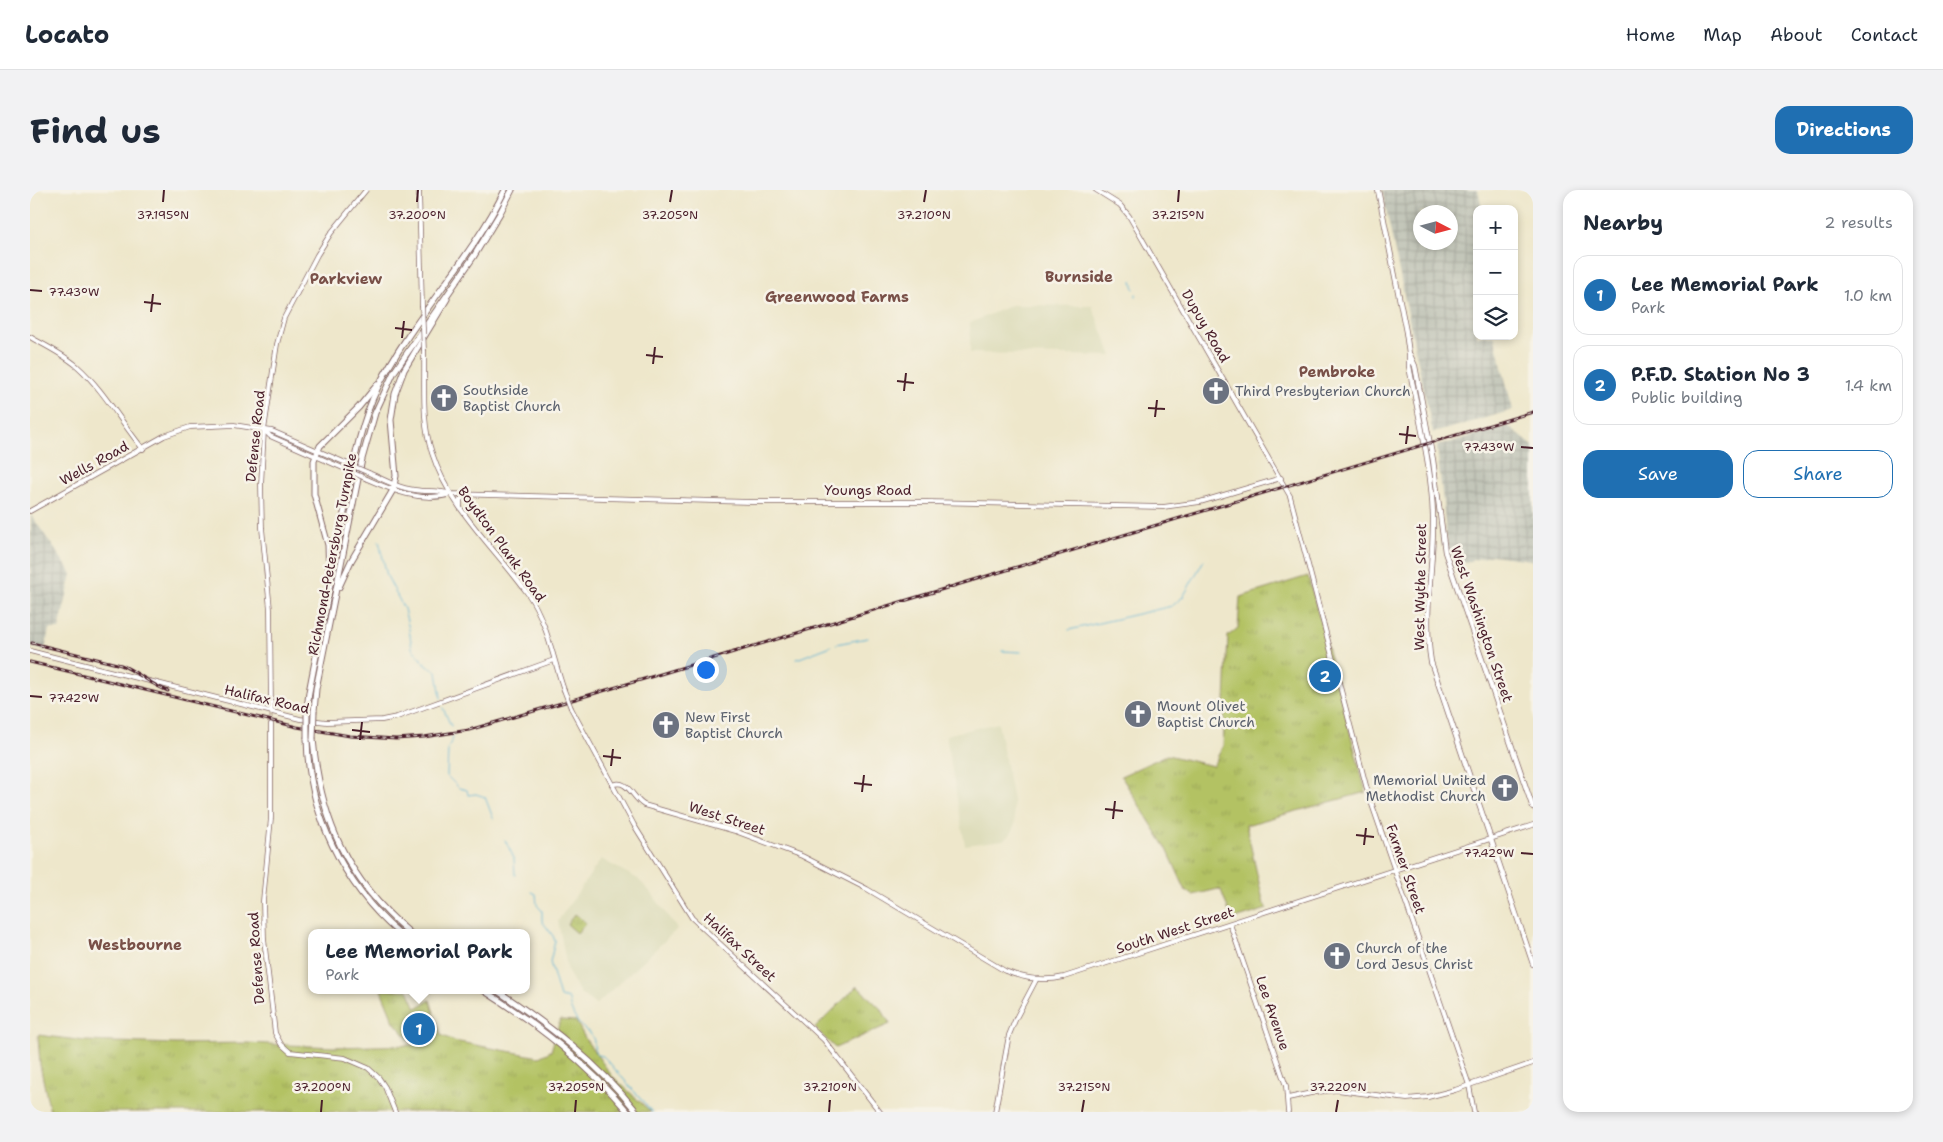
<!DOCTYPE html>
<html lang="en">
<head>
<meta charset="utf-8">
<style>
	body { margin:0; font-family:"Shantell Sans",sans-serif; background:#f2f2f3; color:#1f2937 }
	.controls { position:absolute; right:15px; top:15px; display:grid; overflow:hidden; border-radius:10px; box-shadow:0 2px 8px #0003 }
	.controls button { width:45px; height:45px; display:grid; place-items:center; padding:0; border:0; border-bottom:1px solid #e0e1e3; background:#fff; color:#1f2937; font:25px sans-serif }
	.compass { position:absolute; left:1383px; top:15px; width:45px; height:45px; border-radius:50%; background:#fff; box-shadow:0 2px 8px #0003; rotate:96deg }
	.you { position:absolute; left:675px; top:479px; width:18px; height:18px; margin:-12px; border:4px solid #fff; border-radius:50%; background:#1a73e8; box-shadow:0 0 0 8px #1a73e833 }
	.badge { display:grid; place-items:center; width:32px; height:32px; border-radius:50%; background:#1f6fb2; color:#fff; font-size:16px; font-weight:700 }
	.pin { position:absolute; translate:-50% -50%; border:2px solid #fff; box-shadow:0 1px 5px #0006 }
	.popup { position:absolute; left:278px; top:739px; width:222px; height:65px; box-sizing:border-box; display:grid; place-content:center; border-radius:10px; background:#fff; filter:drop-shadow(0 1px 4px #0005); font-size:16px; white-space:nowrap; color:#747a83 }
	.popup b { font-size:19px; color:#1f2937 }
	.popup::after { content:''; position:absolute; left:50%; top:100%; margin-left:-10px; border:10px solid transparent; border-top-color:#fff }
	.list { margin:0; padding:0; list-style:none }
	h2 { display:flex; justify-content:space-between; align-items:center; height:65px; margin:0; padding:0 20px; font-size:21px }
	h2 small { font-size:16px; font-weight:400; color:#747a83 }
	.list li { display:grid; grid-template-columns:32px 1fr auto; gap:15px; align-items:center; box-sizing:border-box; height:80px; margin:0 10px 10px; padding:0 10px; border:1px solid #e0e1e3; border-radius:15px }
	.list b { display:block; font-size:19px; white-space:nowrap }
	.list p { margin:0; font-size:16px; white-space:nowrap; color:#747a83 }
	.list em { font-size:16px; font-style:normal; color:#747a83 }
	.actions { display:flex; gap:10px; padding:15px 20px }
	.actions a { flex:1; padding:11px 0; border:1px solid #1f6fb2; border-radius:15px; text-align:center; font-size:18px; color:#1f6fb2 }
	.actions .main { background:#1f6fb2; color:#fff }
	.icon { flex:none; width:28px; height:28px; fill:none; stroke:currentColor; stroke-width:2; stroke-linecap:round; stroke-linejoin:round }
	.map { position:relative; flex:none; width:1503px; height:922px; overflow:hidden; border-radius:15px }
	header { display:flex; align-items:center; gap:30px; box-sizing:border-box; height:70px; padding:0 25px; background:#fff; border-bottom:1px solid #e0e1e3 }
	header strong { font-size:24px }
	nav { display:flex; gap:28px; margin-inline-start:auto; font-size:18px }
	.intro { display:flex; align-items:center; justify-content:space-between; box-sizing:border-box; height:120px; padding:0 30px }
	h1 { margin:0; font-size:35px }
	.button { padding:12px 22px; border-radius:15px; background:#1f6fb2; color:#fff; font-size:18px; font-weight:700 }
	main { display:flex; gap:30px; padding:0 30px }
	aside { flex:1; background:#fff; border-radius:15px; box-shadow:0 2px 8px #0003 }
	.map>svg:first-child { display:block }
</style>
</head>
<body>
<header>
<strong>Locato</strong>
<nav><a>Home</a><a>Map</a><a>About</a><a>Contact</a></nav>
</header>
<div class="intro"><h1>Find us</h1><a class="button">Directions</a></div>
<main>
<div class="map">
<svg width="1503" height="922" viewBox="0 0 1503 922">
	<defs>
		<pattern id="industrial-grid" width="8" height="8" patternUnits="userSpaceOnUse" patternTransform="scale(1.25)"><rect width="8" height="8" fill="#c3c6b9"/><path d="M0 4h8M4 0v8" fill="none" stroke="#a9aa9f"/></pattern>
		<pattern id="park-tufts" width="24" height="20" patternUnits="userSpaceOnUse" patternTransform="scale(1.25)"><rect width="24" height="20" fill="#b3c264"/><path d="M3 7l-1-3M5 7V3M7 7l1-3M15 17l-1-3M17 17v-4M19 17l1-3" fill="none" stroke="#9ba657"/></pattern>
	</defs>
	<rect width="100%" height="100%" fill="#f7f3e8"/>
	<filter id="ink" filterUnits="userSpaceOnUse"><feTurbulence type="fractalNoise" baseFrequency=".02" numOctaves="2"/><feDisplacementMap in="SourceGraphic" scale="10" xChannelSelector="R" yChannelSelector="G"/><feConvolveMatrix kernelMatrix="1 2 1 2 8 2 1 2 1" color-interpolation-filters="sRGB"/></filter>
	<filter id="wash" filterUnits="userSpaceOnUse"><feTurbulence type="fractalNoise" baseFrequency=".0096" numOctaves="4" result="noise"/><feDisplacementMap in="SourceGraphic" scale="20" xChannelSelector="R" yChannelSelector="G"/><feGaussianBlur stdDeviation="1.12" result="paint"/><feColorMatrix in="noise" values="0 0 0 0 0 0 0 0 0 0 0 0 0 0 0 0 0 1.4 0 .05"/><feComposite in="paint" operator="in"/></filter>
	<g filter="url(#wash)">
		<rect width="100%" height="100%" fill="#eee7cb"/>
		<!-- built -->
		<g fill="#deddbb">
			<path d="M 982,115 L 1062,116 L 1082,166 L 940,163 L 940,133 Z"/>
			<path d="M 968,533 L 983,611 L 985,634 L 980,645 L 973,650 L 935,655 L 916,545 Z"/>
			<path d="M 571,669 L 608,689 L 623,705 L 647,739 L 566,815 L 550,803 L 538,782 L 528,731 Z"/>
		</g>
		<!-- industrial -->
		<g fill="url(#industrial-grid)" fill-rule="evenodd">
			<path d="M 1352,0 L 1448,0 L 1452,19 L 1447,19 L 1447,146 L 1464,146 L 1483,220 L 1403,243 ZM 1420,22 L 1420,52 L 1390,52 L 1390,22 Z"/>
			<path d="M 1478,236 L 1503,256 L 1503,373 L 1501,370 L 1462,365 L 1425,375 L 1418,360 L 1407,256 Z"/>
			<path d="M 1,325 L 42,384 L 29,439 L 19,439 L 15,460 L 0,457 Z"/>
		</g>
		<!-- park -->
		<g fill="url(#park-tufts)" stroke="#7e7048">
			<path d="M 1278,386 L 1336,602 L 1216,635 L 1234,715 L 1237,719 L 1202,730 L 1191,700 L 1188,699 L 1163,705 L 1156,701 L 1137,659 L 1091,586 L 1137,565 L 1183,576 L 1193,556 L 1198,446 L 1208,438 L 1210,407 Z"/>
			<path d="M 545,724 L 556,733 L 547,743 L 537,734 Z"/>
			<path d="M 827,796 L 852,820 L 860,834 L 805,858 L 785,838 Z"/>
			<path d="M 351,800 L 378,800 L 386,818 L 400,810 L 411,845 L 424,851 L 509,867 L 521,861 L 530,830 L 546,831 L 556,850 L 582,886 L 621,922 L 20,922 L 10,875 L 8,845 L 55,851 L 146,854 L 217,853 L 303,857 L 384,855 L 364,832 Z"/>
		</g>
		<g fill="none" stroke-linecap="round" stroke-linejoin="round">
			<!-- stream -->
			<g stroke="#56b0d4" stroke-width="1">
				<path d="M 1102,91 L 1104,99"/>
				<path d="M 1106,104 L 1106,106"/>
				<path d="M 349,351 L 357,386 L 374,419 L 379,439 L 382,458 L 396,475 L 407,482 L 411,508"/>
				<path d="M 1039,440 L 1142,416 L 1153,407 L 1174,370"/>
				<path d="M 806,454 L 838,448"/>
				<path d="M 972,461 L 991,462"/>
				<path d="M 767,469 L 801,456"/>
				<path d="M 413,518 L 421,536"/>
				<path d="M 423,547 L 418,559 L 417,586 L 429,598 L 437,600 L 438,605 L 446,604 L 455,607 L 463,628"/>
				<path d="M 475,650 L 484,668 L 485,685"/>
				<path d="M 502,702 L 506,704 L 507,715 L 512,721 L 512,731 L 523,746 L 525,751 L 520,772 L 530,807 L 539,809 C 539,818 546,832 553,838 C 556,841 560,842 562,846 C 566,852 562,859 567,865 L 573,866 L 577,870 L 622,922"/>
			</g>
		</g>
	</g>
	<g filter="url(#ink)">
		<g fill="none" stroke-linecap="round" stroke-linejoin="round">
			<!-- secondary-tunnel -->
			<path stroke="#cdbfab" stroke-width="4" stroke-dasharray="4 2" stroke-linecap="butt" d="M 241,534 L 241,521"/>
			<defs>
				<g id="secondary">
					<path d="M 389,0 L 392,116"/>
					<path d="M 1066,0 L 1090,15 L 1099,26 L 1260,306 L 1338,603 L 1439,895 L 1444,922"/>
					<path d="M 0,147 C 16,156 33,164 47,176 C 73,199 91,232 113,259"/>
					<path d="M 394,161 C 395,194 391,231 402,263 C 420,319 465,358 498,404 C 517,431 523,469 534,500"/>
					<path d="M 234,240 L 240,246 L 315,279"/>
					<path d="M 339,283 C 354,290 369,298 385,300 C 397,302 409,300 421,304 L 721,312 L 897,312 L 1133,317 L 1170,312 L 1251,288"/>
					<path d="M 337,289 C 364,301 392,313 421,304"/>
					<path d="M 430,317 L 430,310 L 436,305"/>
					<path d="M 0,321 L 134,246 L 160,237 L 204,235 L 242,241 L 316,273"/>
					<path d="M 0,461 L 270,529 L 297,532 L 352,530 L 367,527 L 524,470"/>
					<path d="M 541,518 L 604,635 L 662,728 L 794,850 L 850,922"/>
					<path d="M 241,520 L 240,419 L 232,338 L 231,295 L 234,240 L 247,154 L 254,128 L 287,65 L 301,43 L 336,0"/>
					<path d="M 241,534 L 241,628 L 233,711 L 234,749 L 245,843 L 251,854 L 260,862 L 315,868 L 338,878 L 349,888 L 355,897 L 365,922"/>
					<path d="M 582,595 C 598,588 602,608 614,615 L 705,641 L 772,666 L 837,699 L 975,781 C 995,789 1013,792 1034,787 L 1503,635"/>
					<path d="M 1200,734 L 1256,896 L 1258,922"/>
					<path d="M 1258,908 L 1286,902 L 1307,900 L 1377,909 L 1398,907 L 1425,900 L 1503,873"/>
					<path d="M 965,922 L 979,845 L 986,828 L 1006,790"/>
				</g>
				<g id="primary">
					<path d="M 1348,0 L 1376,142 L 1379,164 L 1379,176 C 1388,225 1402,276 1403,327 C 1404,375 1393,424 1401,472 L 1503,774"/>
					<path d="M 1380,165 L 1385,176 L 1403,270 L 1415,362 L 1503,618"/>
				</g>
				<g id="highway">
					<path d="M 299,386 L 298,355 L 284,304 L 284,271 L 290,256 L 329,217 L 347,195"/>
					<path d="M 309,397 L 321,371 L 363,300 L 366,286 L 361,230 L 365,204 L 374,180 L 417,109"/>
					<path d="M 277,520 L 279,502 C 290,444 302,386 313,328 C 322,284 328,238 348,197 C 383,127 441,70 475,0"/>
					<path d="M 284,521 L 286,499 L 332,269 L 345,223 L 364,182 L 444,66 L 470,23 L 482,0"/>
					<path d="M 277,548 C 278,622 313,695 369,743"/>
					<path d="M 283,549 C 290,629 317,690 380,743"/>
					<path d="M 453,800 C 508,835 556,872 598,922"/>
					<path d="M 466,800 C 519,835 567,872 607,922"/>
				</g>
			</defs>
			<!-- secondary casing -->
			<use href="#secondary" stroke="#836563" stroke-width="5.5"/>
			<!-- primary casing -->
			<use href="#primary" stroke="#836563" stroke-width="6"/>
			<!-- highway casing -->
			<use href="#highway" stroke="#836563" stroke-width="7"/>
			<!-- secondary -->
			<use href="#secondary" stroke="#fff" stroke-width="4"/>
			<!-- primary -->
			<use href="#primary" stroke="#fff" stroke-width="4.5"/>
			<!-- highway -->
			<use href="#highway" stroke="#fff" stroke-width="5"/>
			<defs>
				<g id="rail">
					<path d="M 2,453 L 91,475 C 108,482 121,495 138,501"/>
					<path d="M 0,472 L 267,537 L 320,546 L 366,549 L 394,547 L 439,540 L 614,489 L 1503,222"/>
				</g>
			</defs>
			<!-- rail casing -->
			<use href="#rail" stroke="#4a1f2b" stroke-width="3"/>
			<!-- rail -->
			<use href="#rail" stroke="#f7f3e8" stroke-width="1" stroke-dasharray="4" stroke-linecap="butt"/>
			<defs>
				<g id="secondary-bridge">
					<path d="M 392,116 L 394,161"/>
					<path d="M 316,273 L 339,283"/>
					<path d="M 315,279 L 337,289"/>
					<path d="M 534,500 L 541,518"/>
				</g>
				<g id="highway-bridge">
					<path d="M 277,520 L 277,548"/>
					<path d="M 283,549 L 284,521"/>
				</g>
			</defs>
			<!-- secondary-bridge casing -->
			<use href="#secondary-bridge" stroke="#836563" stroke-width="5.5" stroke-linecap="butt"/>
			<!-- highway-bridge casing -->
			<use href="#highway-bridge" stroke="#836563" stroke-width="7" stroke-linecap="butt"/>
			<!-- secondary-bridge -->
			<use href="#secondary-bridge" stroke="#fff" stroke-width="4"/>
			<!-- highway-bridge -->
			<use href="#highway-bridge" stroke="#fff" stroke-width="5"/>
		</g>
	</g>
	<!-- ticks -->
	<path fill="none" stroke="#4a1f2b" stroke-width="2" d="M 133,12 L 134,0M 387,12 L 388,0M 640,12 L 642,0M 894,12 L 896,0M 1148,12 L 1149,0M 0,100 L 12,101M 114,112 L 131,114M 121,122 L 123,104M 365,138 L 382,140M 372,148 L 374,131M 616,165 L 633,167M 623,174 L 625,157M 867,191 L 884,193M 874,201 L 876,183M 1118,218 L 1135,219M 1125,227 L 1127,210M 1369,244 L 1386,246M 1376,254 L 1378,236M 1491,257 L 1503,258M 0,506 L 12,507M 322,540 L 340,542M 330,550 L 332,532M 573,566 L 591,568M 581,576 L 583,559M 824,593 L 842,595M 832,602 L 834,585M 1075,619 L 1093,621M 1083,629 L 1085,611M 1326,645 L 1344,647M 1334,655 L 1336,638M 1491,663 L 1503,664M 291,922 L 292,910M 545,922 L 546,910M 799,922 L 800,910M 1052,922 L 1054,910M 1306,922 L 1308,910"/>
	<!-- icons -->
	<defs>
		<symbol id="church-disc" viewBox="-11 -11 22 22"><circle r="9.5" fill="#6b7280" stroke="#f7f3e8"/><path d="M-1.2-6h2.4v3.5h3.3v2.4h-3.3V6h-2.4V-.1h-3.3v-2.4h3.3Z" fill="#fff"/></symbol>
	</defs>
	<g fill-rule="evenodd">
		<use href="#church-disc" x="1170" y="185" width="32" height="32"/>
		<use href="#church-disc" x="398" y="192" width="32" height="32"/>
		<use href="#church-disc" x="1092" y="508" width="32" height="32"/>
		<use href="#church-disc" x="620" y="519" width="32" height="32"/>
		<use href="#church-disc" x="1459" y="582" width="32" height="32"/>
		<use href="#church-disc" x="1291" y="750" width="32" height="32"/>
	</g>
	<g text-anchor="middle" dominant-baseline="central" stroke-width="5" stroke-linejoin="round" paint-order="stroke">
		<!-- street labels -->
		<g font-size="14" fill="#4a1f2b" stroke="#f7f3e8">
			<text transform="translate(1176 136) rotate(60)">Dupuy Road</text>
			<text transform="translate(225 246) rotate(-84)">Defense Road</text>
			<text transform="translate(64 273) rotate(-29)">Wells Road</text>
			<text x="838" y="300">Youngs Road</text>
			<text transform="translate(472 354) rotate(54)">Boydton Plank Road</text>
			<text transform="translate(302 364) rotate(-79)">Richmond-Petersburg Turnpike</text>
			<text transform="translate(1390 397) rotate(-89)">West Wythe Street</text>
			<text transform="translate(1452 434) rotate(71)">West Washington Street</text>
			<text transform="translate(237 509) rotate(13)">Halifax Road</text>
			<text transform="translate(697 628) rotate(18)">West Street</text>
			<text transform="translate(1376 679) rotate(71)">Farmer Street</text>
			<text transform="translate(1145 740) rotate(-18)">South West Street</text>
			<text transform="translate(710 757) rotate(43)">Halifax Street</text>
			<text transform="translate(226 768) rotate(-94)">Defense Road</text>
			<text transform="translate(1243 823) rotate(71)">Lee Avenue</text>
		</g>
		<!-- worship labels -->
		<g font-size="14" fill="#5b616d" stroke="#f7f3e8" text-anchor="start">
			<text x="433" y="200">Southside<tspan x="433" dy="16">Baptist Church</tspan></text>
			<text x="1205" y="201">Third Presbyterian Church</text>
			<text x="1127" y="516">Mount Olivet<tspan x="1127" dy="16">Baptist Church</tspan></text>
			<text x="655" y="527">New First<tspan x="655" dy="16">Baptist Church</tspan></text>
			<text x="1456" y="590" text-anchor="end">Memorial United<tspan x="1456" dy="16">Methodist Church</tspan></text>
			<text x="1326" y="758">Church of the<tspan x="1326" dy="16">Lord Jesus Christ</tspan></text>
		</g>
		<!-- neighbourhood labels -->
		<g font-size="15" font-weight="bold" fill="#795048" stroke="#f7f3e8">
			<text x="1049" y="87">Burnside</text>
			<text x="316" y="89">Parkview</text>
			<text x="807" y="107">Greenwood Farms</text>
			<text x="1307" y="182">Pembroke</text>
			<text x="105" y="755">Westbourne</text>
		</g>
	</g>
	<g font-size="12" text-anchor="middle" fill="#4a1f2b" stroke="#f7f3e8" stroke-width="5" stroke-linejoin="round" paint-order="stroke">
		<text x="133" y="29">37.195°N</text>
		<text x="387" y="29">37.200°N</text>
		<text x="640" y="29">37.205°N</text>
		<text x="894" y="29">37.210°N</text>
		<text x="1148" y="29">37.215°N</text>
		<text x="44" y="106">77.43°W</text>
		<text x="1459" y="261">77.43°W</text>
		<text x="44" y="512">77.42°W</text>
		<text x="1459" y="667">77.42°W</text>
		<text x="292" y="901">37.200°N</text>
		<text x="546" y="901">37.205°N</text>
		<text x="800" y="901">37.210°N</text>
		<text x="1054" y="901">37.215°N</text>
		<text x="1308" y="901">37.220°N</text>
	</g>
</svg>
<div class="controls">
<button>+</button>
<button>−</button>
<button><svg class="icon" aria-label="layers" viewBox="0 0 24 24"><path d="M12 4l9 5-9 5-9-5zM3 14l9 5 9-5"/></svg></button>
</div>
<svg class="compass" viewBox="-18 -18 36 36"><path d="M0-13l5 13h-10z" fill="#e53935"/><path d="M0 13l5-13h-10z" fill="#747a83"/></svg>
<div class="you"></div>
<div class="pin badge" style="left:389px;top:839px">1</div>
<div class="popup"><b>Lee Memorial Park</b>Park</div>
<div class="pin badge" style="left:1295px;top:486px">2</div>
</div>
<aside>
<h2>Nearby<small>2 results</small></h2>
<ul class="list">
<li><span class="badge">1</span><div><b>Lee Memorial Park</b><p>Park</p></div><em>1.0 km</em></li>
<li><span class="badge">2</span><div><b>P.F.D. Station No 3</b><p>Public building</p></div><em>1.4 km</em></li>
</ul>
<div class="actions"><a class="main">Save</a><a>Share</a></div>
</aside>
</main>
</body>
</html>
